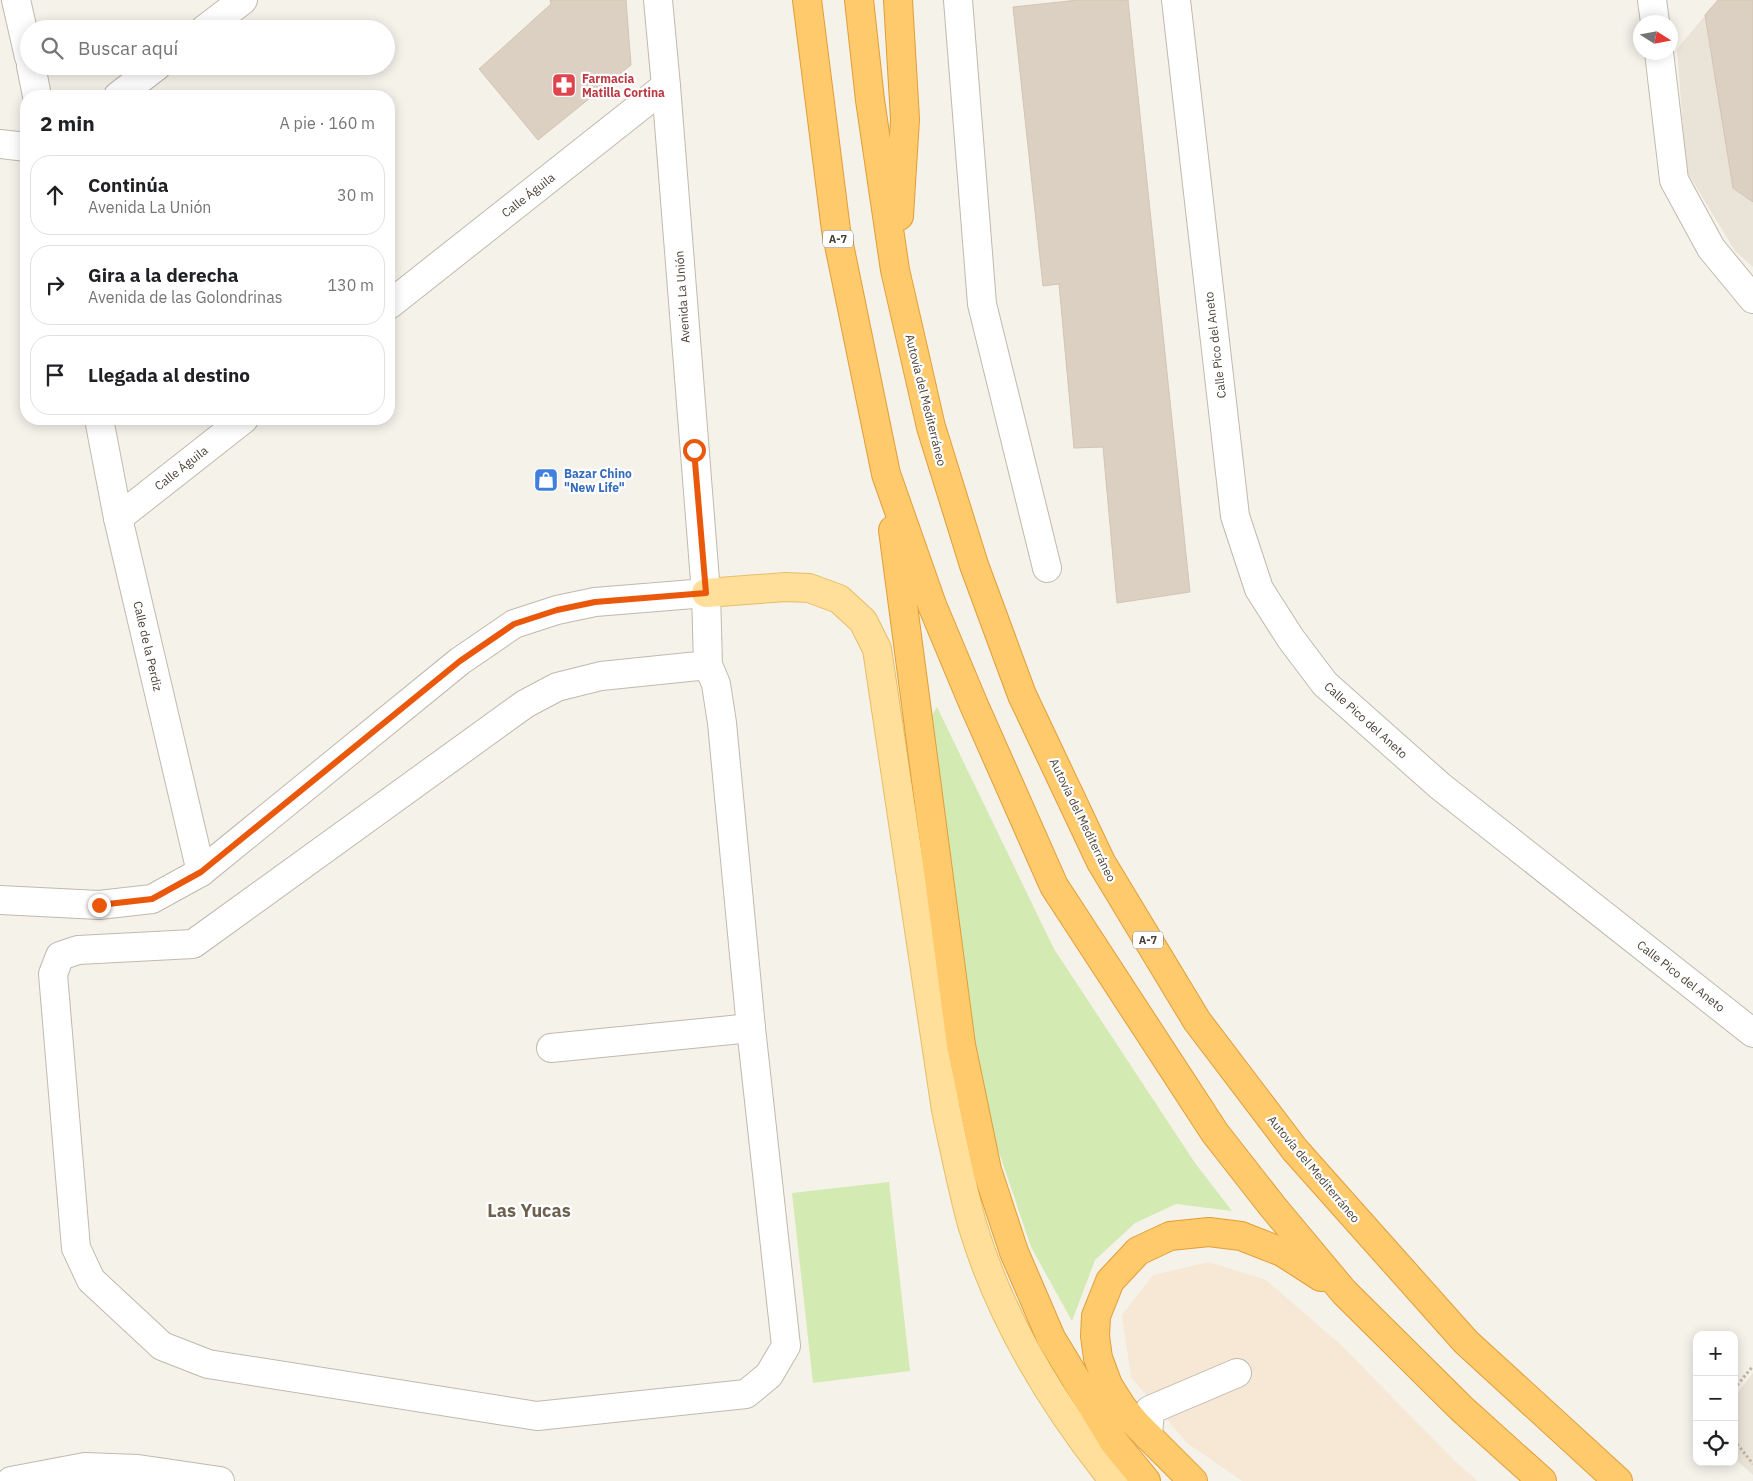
<!DOCTYPE html>
<html lang="es">
<head>
<meta charset="utf-8">
<style>
	body { margin:0; font-family:"IBM Plex Sans",sans-serif; background:#f2f2f2; color:#202124 }
	.controls { position:absolute; right:15px; bottom:15px; display:grid; overflow:hidden; border-radius:10px; box-shadow:0 2px 12px #0003 }
	.controls button { width:45px; height:45px; display:grid; place-items:center; padding:0; border:0; border-bottom:1px solid #e0e0e0; background:#fff; color:#202124; font:25px sans-serif }
	.compass { position:absolute; left:1633px; top:15px; width:45px; height:45px; border-radius:50%; background:#fff; box-shadow:0 2px 12px #0003; rotate:101deg }
	.stop { position:absolute; width:15px; height:15px; margin:-11px; border:4px solid #ea580c; border-radius:50%; background:#fff }
	.stop.end { background:#ea580c; border-color:#fff; box-shadow:0 1px 5px #0008 }
	.list { margin:0; padding:0; list-style:none }
	h2 { display:flex; justify-content:space-between; align-items:center; height:65px; margin:0; padding:0 20px; font-size:21px }
	h2 small { font-size:16px; font-weight:400; color:#757577 }
	.list li { display:grid; grid-template-columns:32px 1fr auto; gap:15px; align-items:center; box-sizing:border-box; height:80px; margin:0 10px 10px; padding:0 10px; border:1px solid #e0e0e0; border-radius:20px }
	.list b { display:block; font-size:19px; white-space:nowrap }
	.list p { margin:0; font-size:16px; white-space:nowrap; color:#757577 }
	.list em { font-size:16px; font-style:normal; color:#757577 }
	.icon { flex:none; width:28px; height:28px; fill:none; stroke:currentColor; stroke-width:2; stroke-linecap:round; stroke-linejoin:round }
	.map { position:relative; flex:none; width:1753px; height:1481px; overflow:hidden }
	.search { position:absolute; background:#fff; box-shadow:0 2px 12px #0003; left:20px; top:20px; width:375px; height:55px; display:flex; align-items:center; gap:12px; box-sizing:border-box; padding:0 18px; border-radius:28px; color:#757577; font-size:19px }
	.panel { position:absolute; background:#fff; box-shadow:0 2px 12px #0003; left:20px; top:90px; width:375px; height:335px; border-radius:20px }
	.map>svg:first-child { display:block }
</style>
</head>
<body>
<div class="map">
<svg width="1753" height="1481" viewBox="0 0 1753 1481">
	<rect width="100%" height="100%" fill="#f5f2ea"/>
	<!-- residential -->
	<g fill="#eae4d8">
		<path d="M 1718,0 L 1753,0 L 1753,267 L 1735,251 L 1686,170 L 1677,49 Z"/>
		<path d="M 1753,1373 L 1753,1475 L 1734,1458 L 1734,1397 Z"/>
	</g>
	<!-- commercial -->
	<path fill="#f7e8d6" d="M 1209,1262 L 1266,1280 L 1340,1344 L 1455,1461 L 1477,1481 L 1242,1481 L 1187,1443 L 1131,1377 L 1122,1315 L 1153,1275 Z"/>
	<!-- green -->
	<g fill="#d3eab2">
		<path d="M 937,707 L 1054,949 L 1195,1163 L 1232,1211 L 1176,1204 L 1135,1223 L 1095,1260 L 1072,1321 L 1031,1247 L 985,1111 L 953,901 L 930,718 Z"/>
		<path d="M 889,1182 L 910,1371 L 813,1383 L 792,1193 Z"/>
	</g>
	<!-- building -->
	<g fill="#dbd0c2" stroke="#d3c5b2">
		<path d="M 550,0 L 626,0 L 631,65 L 538,140 L 479,69 L 551,4 Z"/>
		<path d="M 1078,0 L 1128,0 L 1190,592 L 1117,603 L 1103,447 L 1074,448 L 1059,284 L 1043,286 L 1013,7 Z"/>
		<path d="M 1718,0 L 1753,0 L 1753,202 L 1733,188 L 1705,15 Z"/>
	</g>
	<g fill="none" stroke-linecap="round" stroke-linejoin="round">
		<defs>
			<g id="minor">
				<path d="M 16,0 L 29,57"/>
				<path d="M 658,0 L 666,86 L 706,593 L 708,665 L 716,684 L 722,723 L 751,1028 L 786,1346 L 769,1375 L 746,1394 L 537,1416 L 208,1364 L 162,1346 L 91,1280 L 76,1248 L 53,974 L 60,956 L 78,950 L 193,944 L 525,704 L 557,687 L 601,676 L 708,665"/>
				<path d="M 958,0 L 982,304 L 1047,568"/>
				<path d="M 1176,0 L 1235,516 L 1259,589 L 1291,639 L 1325,684 L 1440,786 L 1753,1033"/>
				<path d="M 1652,0 L 1655,22"/>
				<path d="M 205,29 L 243,0"/>
				<path d="M 1659,52 L 1674,180 L 1711,248 L 1753,299"/>
				<path d="M 31,66 L 37,96"/>
				<path d="M 118,96 L 157,66"/>
				<path d="M 0,144 L 26,147"/>
				<path d="M 389,305 L 666,86"/>
				<path d="M 99,419 L 118,518 L 201,872"/>
				<path d="M 118,518 L 244,419"/>
				<path d="M 0,900 L 99,905 L 152,899 L 201,872 L 460,661 L 514,624 L 557,610 L 595,602 L 706,593"/>
				<path d="M 551,1048 L 751,1028"/>
				<path d="M 1148,1436 L 1150,1410 L 1237,1373"/>
				<path d="M 11,1481 L 85,1467 L 138,1469 L 220,1481"/>
			</g>
			<path id="major" d="M 706,593 L 786,587 L 809,588 L 839,599 L 863,621 L 877,649 L 946,1110 C 954,1148 962,1187 972,1224 C 1000,1318 1053,1405 1114,1481"/>
			<g id="highway">
				<path d="M 807,0 L 836,230 L 886,474 L 932,605 L 973,703 L 1054,886 L 1215,1133 L 1273,1207 L 1344,1292 L 1462,1409 L 1542,1481"/>
				<path d="M 859,0 L 870,100 L 895,270 L 931,427 L 974,565 L 1022,695 L 1101,862 L 1197,1021 L 1295,1150 L 1466,1342 L 1618,1481"/>
				<path d="M 898,0 L 905,119 L 899,216"/>
				<path d="M 893,530 L 961,1045 L 987,1170 L 1014,1252 L 1051,1338 L 1114,1442 L 1146,1481"/>
				<path d="M 1193,1481 L 1136,1424 L 1122,1407 L 1108,1385 L 1098,1358 L 1095,1336 L 1096,1316 L 1110,1281 L 1138,1251 L 1170,1236 L 1209,1232 L 1241,1236 L 1282,1252 L 1321,1277"/>
			</g>
		</defs>
		<!-- minor casing -->
		<use href="#minor" stroke="#c1b9ac" stroke-width="30"/>
		<!-- major casing -->
		<use href="#major" stroke="#e8bd66" stroke-width="30"/>
		<!-- highway casing -->
		<use href="#highway" stroke="#e29e38" stroke-width="30"/>
		<!-- path -->
		<g stroke="#c4b59d" stroke-width="3" stroke-dasharray="2.5 2.5" stroke-linecap="butt">
			<path d="M 1734,1389 L 1753,1366"/>
			<path d="M 1734,1440 L 1753,1464"/>
		</g>
		<!-- minor -->
		<use href="#minor" stroke="#fff" stroke-width="28"/>
		<!-- major -->
		<use href="#major" stroke="#ffdf9a" stroke-width="28"/>
		<!-- highway -->
		<use href="#highway" stroke="#ffca6c" stroke-width="28"/>
	</g>
	<g fill="none" stroke-linecap="round" stroke-linejoin="round">
		<!-- route -->
		<path stroke="#ea580c" stroke-width="6" d="M 99,905 L 152,899 L 201,872 L 460,661 L 514,624 L 557,610 L 595,602 L 706,593 L 694,450"/>
	</g>
	<!-- icons -->
	<defs>
		<symbol id="pharmacy-square" viewBox="-11 -11 22 22"><rect x="-9" y="-9" width="18" height="18" rx="4" fill="#e0444e" stroke="#fff"/><path d="M-2-6h4v4h4v4h-4v4h-4v-4h-4v-4h4Z" fill="#fff"/></symbol>
		<symbol id="shop-square" viewBox="-11 -11 22 22"><rect x="-9" y="-9" width="18" height="18" rx="4" fill="#3f7fe0" stroke="#fff"/><path d="M-5-2.5h2.3a2.7 3.5 0 0 1 5.4 0H5L5.5 6h-11ZM-1.5-2.5h3a1.5 2.3 0 0 0-3 0Z" fill="#fff"/></symbol>
	</defs>
	<g fill-rule="evenodd">
		<use href="#pharmacy-square" x="550" y="71" width="28" height="28"/>
		<use href="#shop-square" x="532" y="466" width="28" height="28"/>
	</g>
	<g text-anchor="middle" dominant-baseline="central" stroke-width="4.5" stroke-linejoin="round" paint-order="stroke">
		<!-- shield labels -->
		<g fill="#fff" stroke="#807b74" stroke-width="1">
			<rect x="823" y="230.5" width="30" height="17" rx="4"/>
			<rect x="1133" y="931.5" width="30" height="17" rx="4"/>
		</g>
		<g font-size="11" font-weight="bold" fill="#4a4238">
			<text x="838" y="239">A-7</text>
			<text x="1148" y="940">A-7</text>
		</g>
		<!-- health labels -->
		<g font-size="12" font-weight="bold" fill="#be3a42" stroke="#fff" text-anchor="start">
			<text x="582" y="78">Farmacia<tspan x="582" dy="14">Matilla Cortina</tspan></text>
		</g>
		<!-- street labels -->
		<g font-size="12" fill="#4a4238" stroke="#fff">
			<text transform="translate(528 195) rotate(-38)">Calle Águila</text>
			<text transform="translate(682 297) rotate(-94)">Avenida La Unión</text>
			<text transform="translate(1215 345) rotate(-97)">Calle Pico del Aneto</text>
			<text transform="translate(926 400) rotate(76)">Autovía del Mediterráneo</text>
			<text transform="translate(181 468) rotate(-38)">Calle Águila</text>
			<text transform="translate(148 646) rotate(77)">Calle de la Perdiz</text>
			<text transform="translate(1366 720) rotate(42)">Calle Pico del Aneto</text>
			<text transform="translate(1083 820) rotate(64)">Autovía del Mediterráneo</text>
			<text transform="translate(1681 976) rotate(38)">Calle Pico del Aneto</text>
			<text transform="translate(1314 1169) rotate(50)">Autovía del Mediterráneo</text>
		</g>
		<!-- shop labels -->
		<g font-size="12" font-weight="bold" fill="#366cbe" stroke="#fff" text-anchor="start">
			<text x="564" y="473">Bazar Chino<tspan x="564" dy="14">"New Life"</tspan></text>
		</g>
		<!-- district labels -->
		<g font-size="18" font-weight="bold" fill="#6d604f" stroke="#fff">
			<text x="529" y="1210">Las Yucas</text>
		</g>
	</g>
</svg>
<div class="controls">
<button>+</button>
<button>−</button>
<button><svg class="icon" aria-label="locate" viewBox="0 0 24 24"><circle cx="12" cy="12" r="6"/><path d="M12 2v4M12 18v4M2 12h4M18 12h4"/></svg></button>
</div>
<svg class="compass" viewBox="-18 -18 36 36"><path d="M0-13l5 13h-10z" fill="#e53935"/><path d="M0 13l5-13h-10z" fill="#757577"/></svg>
<div class="stop" style="left:694px;top:450px"></div>
<div class="stop end" style="left:99px;top:905px"></div>
<div class="search"><svg class="icon" aria-label="search" viewBox="0 0 24 24"><circle cx="10" cy="10" r="6"/><path d="M15 15l6 6"/></svg>Buscar aquí</div>
<section class="panel">
<h2>2 min<small>A pie · 160 m</small></h2>
<ul class="list">
<li><svg class="icon" aria-label="ahead" viewBox="0 0 24 24"><path d="M12 20V5M6 11l6-6 6 6"/></svg><div><b>Continúa</b><p>Avenida La Unión</p></div><em>30 m</em></li>
<li><svg class="icon" aria-label="right" viewBox="0 0 24 24"><path d="M7 20v-9h11M14 6l5 5-5 5"/></svg><div><b>Gira a la derecha</b><p>Avenida de las Golondrinas</p></div><em>130 m</em></li>
<li><svg class="icon" aria-label="arrive" viewBox="0 0 24 24"><path d="M6 21V4h12l-3 4 3 4H6"/></svg><div><b>Llegada al destino</b></div></li>
</ul>
</section>
</div>
</body>
</html>
